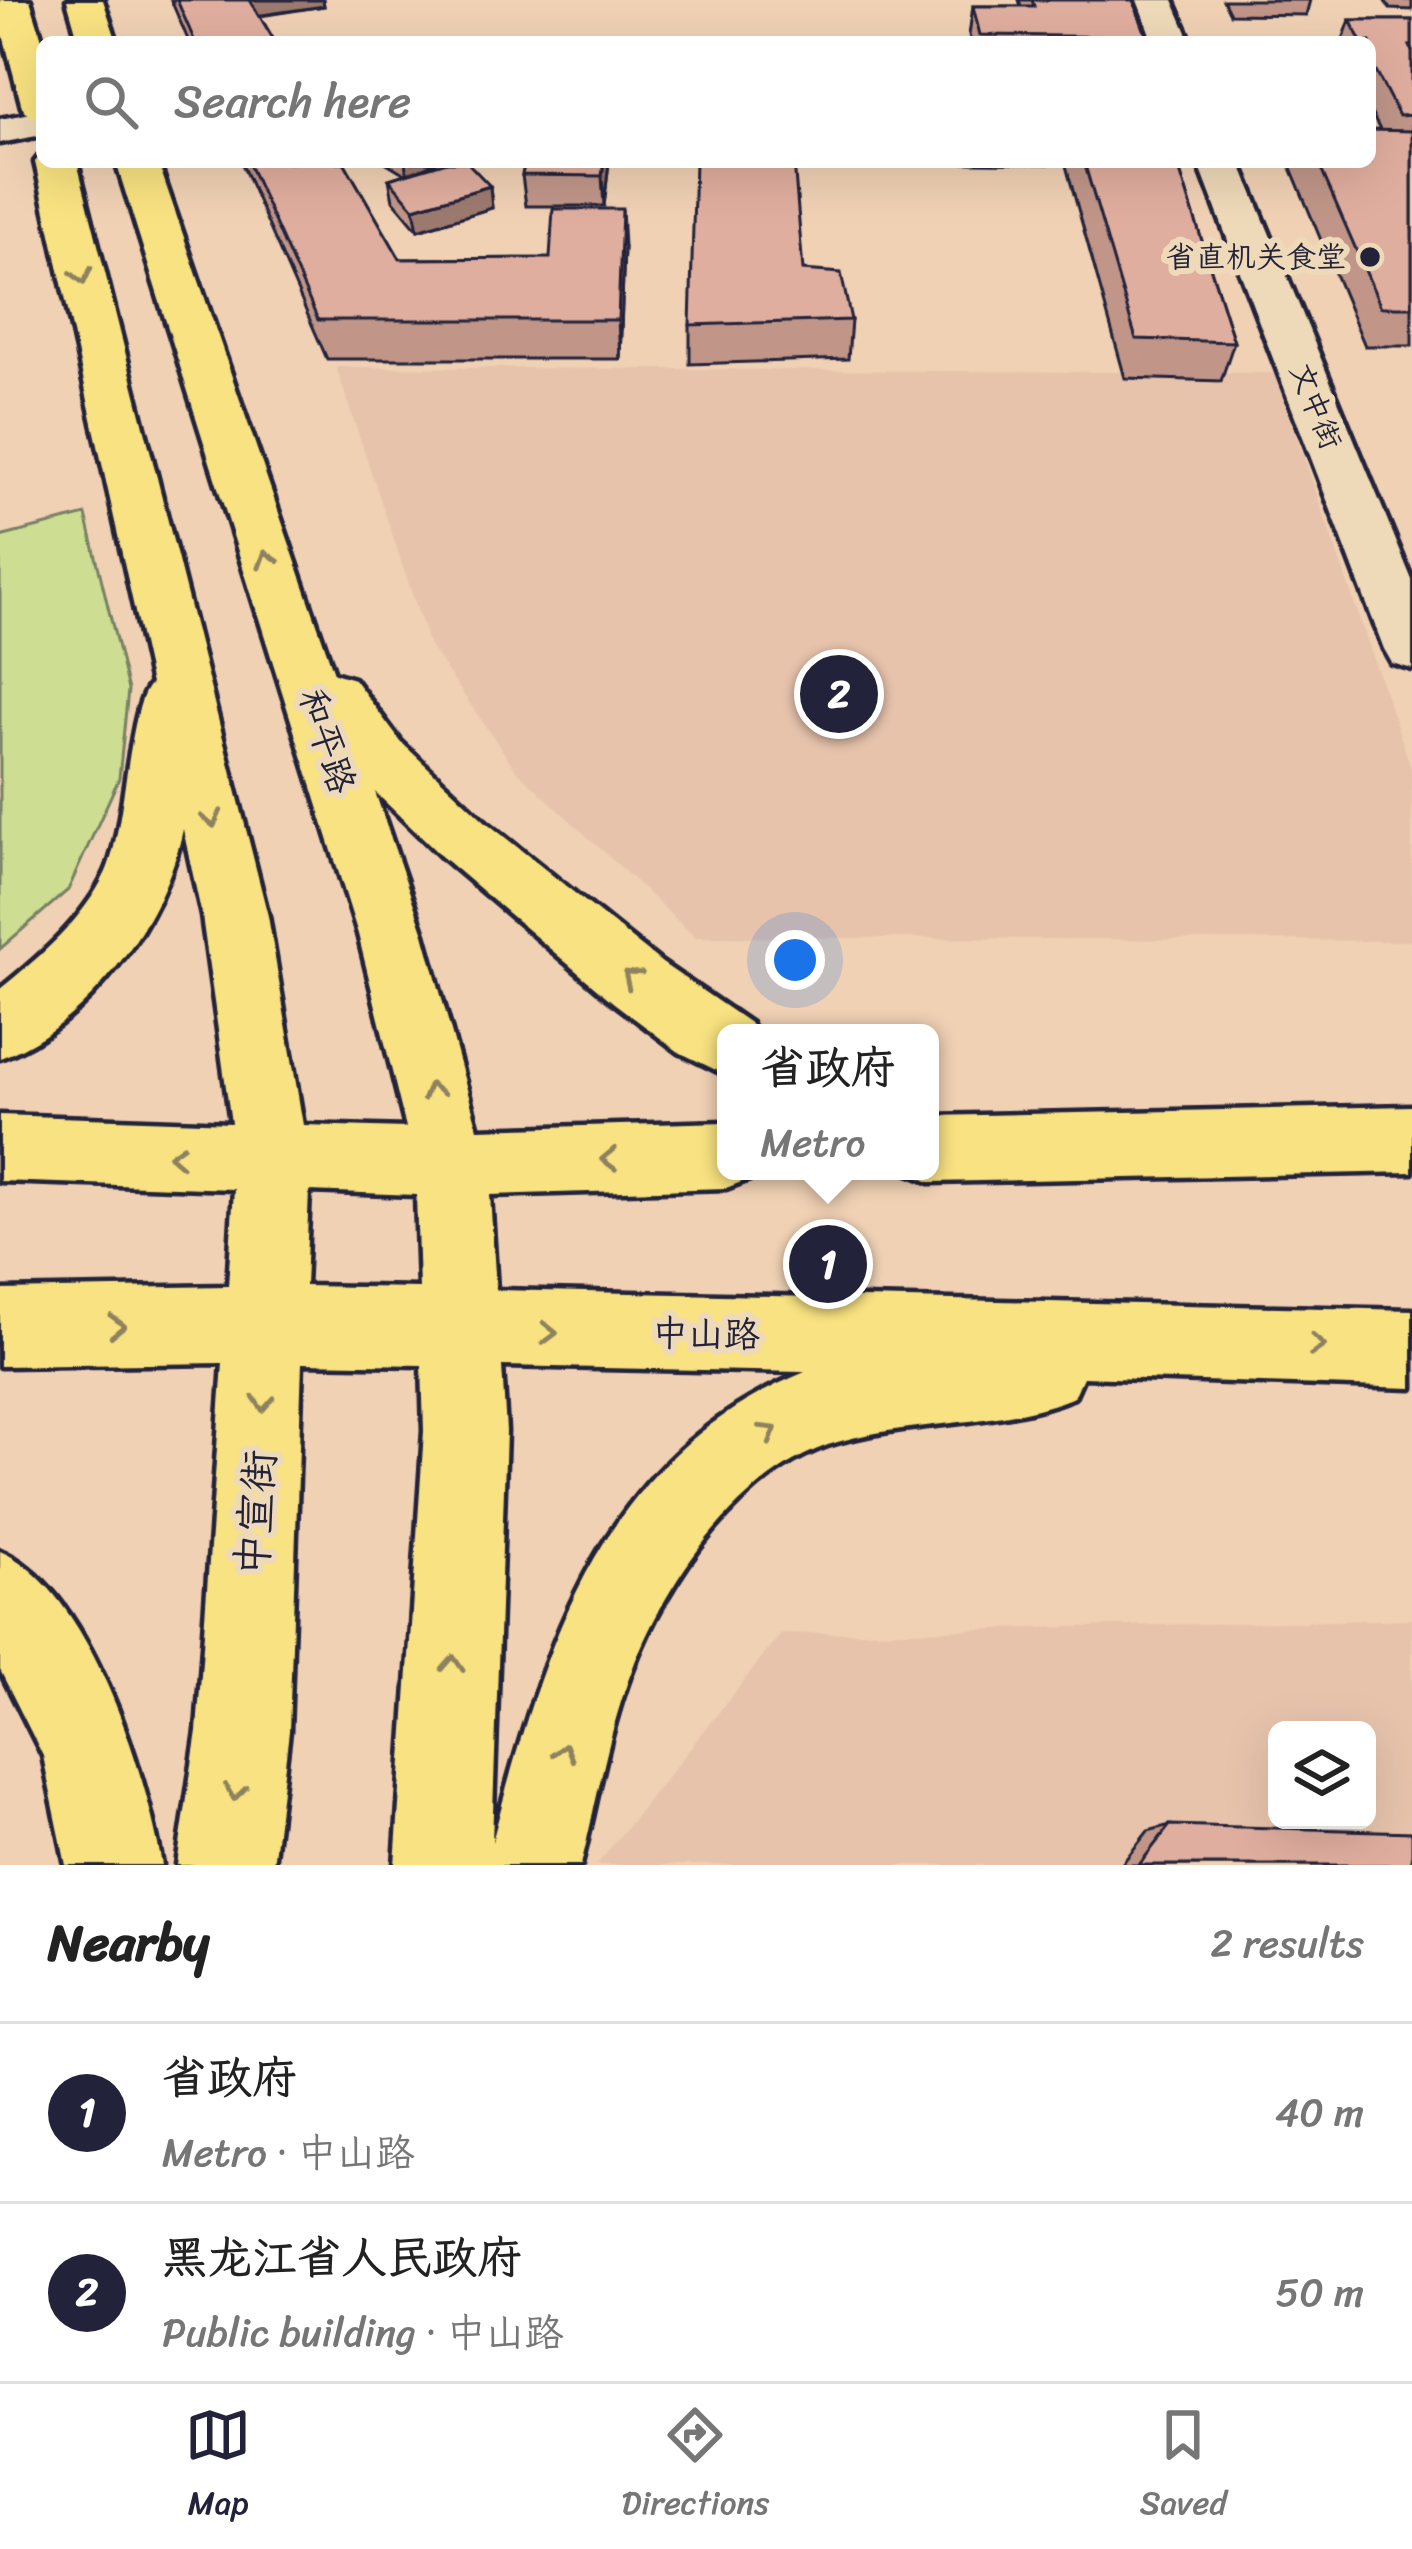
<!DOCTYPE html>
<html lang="en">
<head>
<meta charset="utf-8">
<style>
	body { margin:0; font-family:Sriracha,"LXGW WenKai TC",sans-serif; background:#f6f6f6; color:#222 }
	.controls { position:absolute; right:36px; bottom:36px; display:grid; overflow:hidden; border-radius:18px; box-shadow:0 12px 48px #0002 }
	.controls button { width:108px; height:108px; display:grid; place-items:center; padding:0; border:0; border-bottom:3px solid #e0e0e0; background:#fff; color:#222; font:60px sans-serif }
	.you { position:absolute; left:795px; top:960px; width:42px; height:42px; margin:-30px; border:9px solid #fff; border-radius:50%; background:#1a73e8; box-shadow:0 0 0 18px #1a73e833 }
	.badge { display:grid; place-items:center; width:78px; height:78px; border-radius:50%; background:#22223b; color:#fff; font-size:39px; font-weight:700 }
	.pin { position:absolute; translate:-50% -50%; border:6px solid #fff; box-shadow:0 3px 12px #0006 }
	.popup { position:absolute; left:717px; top:1024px; width:222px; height:156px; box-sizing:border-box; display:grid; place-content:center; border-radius:18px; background:#fff; filter:drop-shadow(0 3px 9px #0005); font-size:39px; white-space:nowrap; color:#767676 }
	.popup b { font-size:45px; color:#222 }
	.popup::after { content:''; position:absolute; left:50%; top:100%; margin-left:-24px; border:24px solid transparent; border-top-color:#fff }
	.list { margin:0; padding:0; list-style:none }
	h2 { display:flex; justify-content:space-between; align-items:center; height:156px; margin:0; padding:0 48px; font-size:51px }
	h2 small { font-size:39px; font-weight:400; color:#767676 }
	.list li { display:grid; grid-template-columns:78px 1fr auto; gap:36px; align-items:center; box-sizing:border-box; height:180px; padding:0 48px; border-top:3px solid #e0e0e0 }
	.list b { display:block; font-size:45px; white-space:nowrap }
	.list p { margin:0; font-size:39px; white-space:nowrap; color:#767676 }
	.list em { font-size:39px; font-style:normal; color:#767676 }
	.icon { flex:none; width:66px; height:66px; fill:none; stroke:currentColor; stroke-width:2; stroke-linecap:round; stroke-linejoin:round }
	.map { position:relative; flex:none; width:1412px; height:1865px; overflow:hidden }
	.search { position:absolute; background:#fff; box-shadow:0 12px 48px #0002; left:36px; right:36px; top:36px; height:132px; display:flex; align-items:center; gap:30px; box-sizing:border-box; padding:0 42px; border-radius:18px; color:#767676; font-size:45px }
	.sheet { height:516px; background:#fff }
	nav { display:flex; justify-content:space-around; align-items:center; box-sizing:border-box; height:168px; border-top:3px solid #e0e0e0; background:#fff; font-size:33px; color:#767676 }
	nav a { display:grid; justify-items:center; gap:6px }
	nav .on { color:#22223b }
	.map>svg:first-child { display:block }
</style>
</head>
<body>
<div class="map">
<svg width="1412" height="1865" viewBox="0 0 1412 1865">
	<rect width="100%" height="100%" fill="#f0d1b4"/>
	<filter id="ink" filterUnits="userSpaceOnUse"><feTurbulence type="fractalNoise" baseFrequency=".00833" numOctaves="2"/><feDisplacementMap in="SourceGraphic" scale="24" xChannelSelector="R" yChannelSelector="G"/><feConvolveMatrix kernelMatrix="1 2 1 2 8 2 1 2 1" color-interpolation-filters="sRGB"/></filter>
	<g filter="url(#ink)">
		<!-- built -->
		<g fill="#e7c3ac" fill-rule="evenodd">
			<path d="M 336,367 L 1275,373 L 1412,770 L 1412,941 L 695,937 L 516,770 L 429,645 Z"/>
			<path d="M 1412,1619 L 1412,1865 L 597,1865 L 781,1634 ZM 1277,1730 L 1367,1730 L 1367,1820 L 1277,1820 Z"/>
		</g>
		<!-- green -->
		<path fill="#cdde92" stroke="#788066" stroke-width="3" d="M 86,515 L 128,690 L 119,778 L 68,890 L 0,949 L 0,537 Z"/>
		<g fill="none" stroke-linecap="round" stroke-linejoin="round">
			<defs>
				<g id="minor">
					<path d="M 1137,0 L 1173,0 L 1191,42 L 1153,42 Z"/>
					<path d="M 42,111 L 42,135 L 0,143 L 0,119 Z"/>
					<path d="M 1198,162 L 1240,162 L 1412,580 L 1412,669 L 1392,663 L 1384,649 Z"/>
				</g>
				<g id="major">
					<path d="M 0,0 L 30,0 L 43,42 L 42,119 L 28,115 L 22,107 L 0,23 Z"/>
					<path d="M 67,0 L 103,0 L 117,42 L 79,42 Z"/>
					<path d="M 42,153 L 42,162 L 77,162 L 268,916 L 303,1125 L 406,1128 L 358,934 L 116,162 L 158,162 L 334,673 L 354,679 L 401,742 L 486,822 L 662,963 L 751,1024 L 755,1033 L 726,1033 L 726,1075 L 679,1052 L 614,1003 L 442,857 L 375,792 L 424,934 L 478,1129 L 726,1122 L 726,1171 L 755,1171 L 752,1178 L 726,1188 L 490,1195 L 496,1290 L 1412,1310 L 1412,1388 L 1083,1377 L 1074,1397 C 1001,1427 917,1420 841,1441 C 743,1467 666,1580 632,1670 C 608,1733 597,1800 581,1865 L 395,1865 L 424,1431 L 422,1365 L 302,1363 L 289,1731 L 273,1865 L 177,1865 L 197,1731 L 223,1363 L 0,1366 L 0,1290 L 228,1286 L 234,1189 L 0,1181 L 0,1115 L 231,1123 L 202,916 L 183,829 C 165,919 88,1026 0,1058 L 0,989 C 40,957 84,919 106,872 C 125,832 129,701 151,684 L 35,162 ZM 309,1191 L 416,1195 L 419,1288 L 305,1286 ZM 502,1366 L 805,1372 C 599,1457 545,1643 492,1842 L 506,1431 Z"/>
					<path d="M 1412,1106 L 1412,1172 L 930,1182 L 904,1171 L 930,1171 L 930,1116 Z"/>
					<path d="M 0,1551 C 90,1589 146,1774 162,1865 L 66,1865 L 43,1756 L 0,1670 Z"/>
				</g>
			</defs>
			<!-- minor casing -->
			<use href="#minor" stroke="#22223b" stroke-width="9"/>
			<!-- major casing -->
			<use href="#major" stroke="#22223b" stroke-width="9"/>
			<!-- minor -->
			<use href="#minor" fill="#eed9b8" fill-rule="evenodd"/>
			<!-- major -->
			<use href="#major" fill="#f8e281" fill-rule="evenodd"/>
		</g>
		<!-- wall -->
		<g fill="#c19689" stroke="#22223b" stroke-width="3">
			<path d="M 171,0 L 323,0 L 324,6 L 260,16 L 275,42 L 189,42 Z"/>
			<path d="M 1019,0 L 1133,0 L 1147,37 L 1146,42 L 971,42 L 969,35 L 973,6 L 1021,6 Z"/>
			<path d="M 1223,0 L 1310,0 L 1306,15 L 1230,14 Z"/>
			<path d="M 1384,0 L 1412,0 L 1412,10 L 1390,9 Z"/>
			<path d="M 1350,20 L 1412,20 L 1412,346 L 1365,346 L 1291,168 L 1293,162 L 1370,162 L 1380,130 L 1370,111 L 1370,42 L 1342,42 Z"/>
			<path d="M 241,162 L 344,162 L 400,259 L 550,258 L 624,247 L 620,359 L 327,359 Z"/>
			<path d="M 385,162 L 437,162 L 418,170 L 490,186 L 492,208 L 418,230 L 393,200 L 389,179 L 405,174 Z"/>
			<path d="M 525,162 L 609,162 L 604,206 L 526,206 L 522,175 Z"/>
			<path d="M 898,162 L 1048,162 L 1048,164 Z"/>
			<path d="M 1065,162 L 1177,162 L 1234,342 L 1221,381 L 1125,378 Z"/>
			<path d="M 803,270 L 851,320 L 848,359 L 690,364 L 690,325 Z"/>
			<path d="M 1170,1825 L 1412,1865 L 1121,1865 L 1148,1831 Z"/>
		</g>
		<!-- shaded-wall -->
		<g fill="#9d7a6f" stroke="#22223b" stroke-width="3">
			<path d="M 244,0 L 323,0 L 324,6 L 248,17 Z"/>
			<path d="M 405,162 L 437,162 L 407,175 Z"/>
			<path d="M 604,162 L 609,162 L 604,206 L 602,176 Z"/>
			<path d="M 490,186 L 492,208 L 418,230 L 414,208 Z"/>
			<path d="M 622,209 L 624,247 L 620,359 L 618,320 Z"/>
		</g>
		<!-- building -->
		<g fill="#e0ae9f" stroke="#22223b" stroke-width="3">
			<path d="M 177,0 L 250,0 L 275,42 L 195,42 Z"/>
			<path d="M 1032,0 L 1133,0 L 1147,37 L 980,35 L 973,6 L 1034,6 Z"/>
			<path d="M 1350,20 L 1412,20 L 1412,46 L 1410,46 L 1412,50 L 1412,115 L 1399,116 L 1370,60 L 1370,42 L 1361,42 Z"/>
			<path d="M 1370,130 L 1412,131 L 1412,307 L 1381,307 L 1318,162 L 1370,162 Z"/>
			<path d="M 248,162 L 344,162 L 400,259 L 550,258 L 553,209 L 622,209 L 618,320 L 318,320 Z"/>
			<path d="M 447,162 L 467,162 L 490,186 L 414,208 L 389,179 Z"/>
			<path d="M 525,162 L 604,162 L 602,176 L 522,175 Z"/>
			<path d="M 695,162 L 794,162 L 803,270 L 841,273 L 851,320 L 690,325 Z"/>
			<path d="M 1084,162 L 1177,162 L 1234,342 L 1136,339 Z"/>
			<path d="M 1170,1825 L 1412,1832 L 1412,1865 L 1139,1865 Z"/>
		</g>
		<!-- one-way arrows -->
		<defs><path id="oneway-chevron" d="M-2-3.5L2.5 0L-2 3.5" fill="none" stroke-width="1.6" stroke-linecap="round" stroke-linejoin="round" transform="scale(3)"/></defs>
		<g stroke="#8d825e">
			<use href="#oneway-chevron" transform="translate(82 276) rotate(77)"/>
			<use href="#oneway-chevron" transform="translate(267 559) rotate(-108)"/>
			<use href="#oneway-chevron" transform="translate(212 819) rotate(76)"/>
			<use href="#oneway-chevron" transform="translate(631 977) rotate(-140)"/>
			<use href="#oneway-chevron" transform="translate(432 1091) rotate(-105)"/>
			<use href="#oneway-chevron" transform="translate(177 1156) rotate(-177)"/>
			<use href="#oneway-chevron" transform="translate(609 1159) rotate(178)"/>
			<use href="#oneway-chevron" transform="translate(117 1326) rotate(-1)"/>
			<use href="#oneway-chevron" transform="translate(549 1333) rotate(1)"/>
			<use href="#oneway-chevron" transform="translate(1317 1345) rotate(3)"/>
			<use href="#oneway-chevron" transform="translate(263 1403) rotate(94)"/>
			<use href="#oneway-chevron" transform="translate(769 1432) rotate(-31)"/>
			<use href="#oneway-chevron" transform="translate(453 1664) rotate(-87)"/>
			<use href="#oneway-chevron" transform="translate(564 1752) rotate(-74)"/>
			<use href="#oneway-chevron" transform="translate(235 1792) rotate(98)"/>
		</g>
	</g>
	<!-- markers -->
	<circle fill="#22223b" stroke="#eed9b8" stroke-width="4.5" cx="1370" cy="257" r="12"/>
	<g text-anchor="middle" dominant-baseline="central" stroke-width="12" stroke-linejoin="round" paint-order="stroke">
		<!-- far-poi labels -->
		<g font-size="30" fill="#22223b" stroke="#eed9b8" text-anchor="end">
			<text x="1346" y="257">省直机关食堂</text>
		</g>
		<!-- far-street labels -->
		<g font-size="30" fill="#22223b" stroke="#eed9b8">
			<text transform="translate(1316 406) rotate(68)">文中街</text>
		</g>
		<!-- street labels -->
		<g font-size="36" fill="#22223b" stroke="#eed9b8">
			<text transform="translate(327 741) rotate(72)">和平路</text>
			<text transform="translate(706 1334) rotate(1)">中山路</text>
		</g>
		<!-- near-street labels -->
		<g font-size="42" fill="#22223b" stroke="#eed9b8">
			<text transform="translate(256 1513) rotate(-86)">中宣街</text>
		</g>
	</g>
</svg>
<div class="controls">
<button><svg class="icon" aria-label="layers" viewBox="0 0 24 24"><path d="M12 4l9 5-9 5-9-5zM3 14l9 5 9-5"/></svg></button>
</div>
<div class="you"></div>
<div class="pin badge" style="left:828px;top:1264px">1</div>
<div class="popup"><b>省政府</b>Metro</div>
<div class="pin badge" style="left:839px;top:694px">2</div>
<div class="search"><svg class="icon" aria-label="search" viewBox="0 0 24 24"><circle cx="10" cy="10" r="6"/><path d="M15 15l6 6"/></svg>Search here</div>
</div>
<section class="sheet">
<h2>Nearby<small>2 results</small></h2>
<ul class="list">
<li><span class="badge">1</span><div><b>省政府</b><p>Metro · 中山路</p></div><em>40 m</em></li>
<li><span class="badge">2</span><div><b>黑龙江省人民政府</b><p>Public building · 中山路</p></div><em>50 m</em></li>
</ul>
</section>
<nav>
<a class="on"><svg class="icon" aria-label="map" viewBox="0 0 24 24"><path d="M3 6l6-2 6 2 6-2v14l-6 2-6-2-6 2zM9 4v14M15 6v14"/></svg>Map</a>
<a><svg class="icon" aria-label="directions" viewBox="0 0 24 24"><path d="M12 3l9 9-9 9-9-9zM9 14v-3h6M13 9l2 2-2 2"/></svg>Directions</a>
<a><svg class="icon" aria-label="saved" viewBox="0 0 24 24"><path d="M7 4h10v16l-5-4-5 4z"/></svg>Saved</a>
</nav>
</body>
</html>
